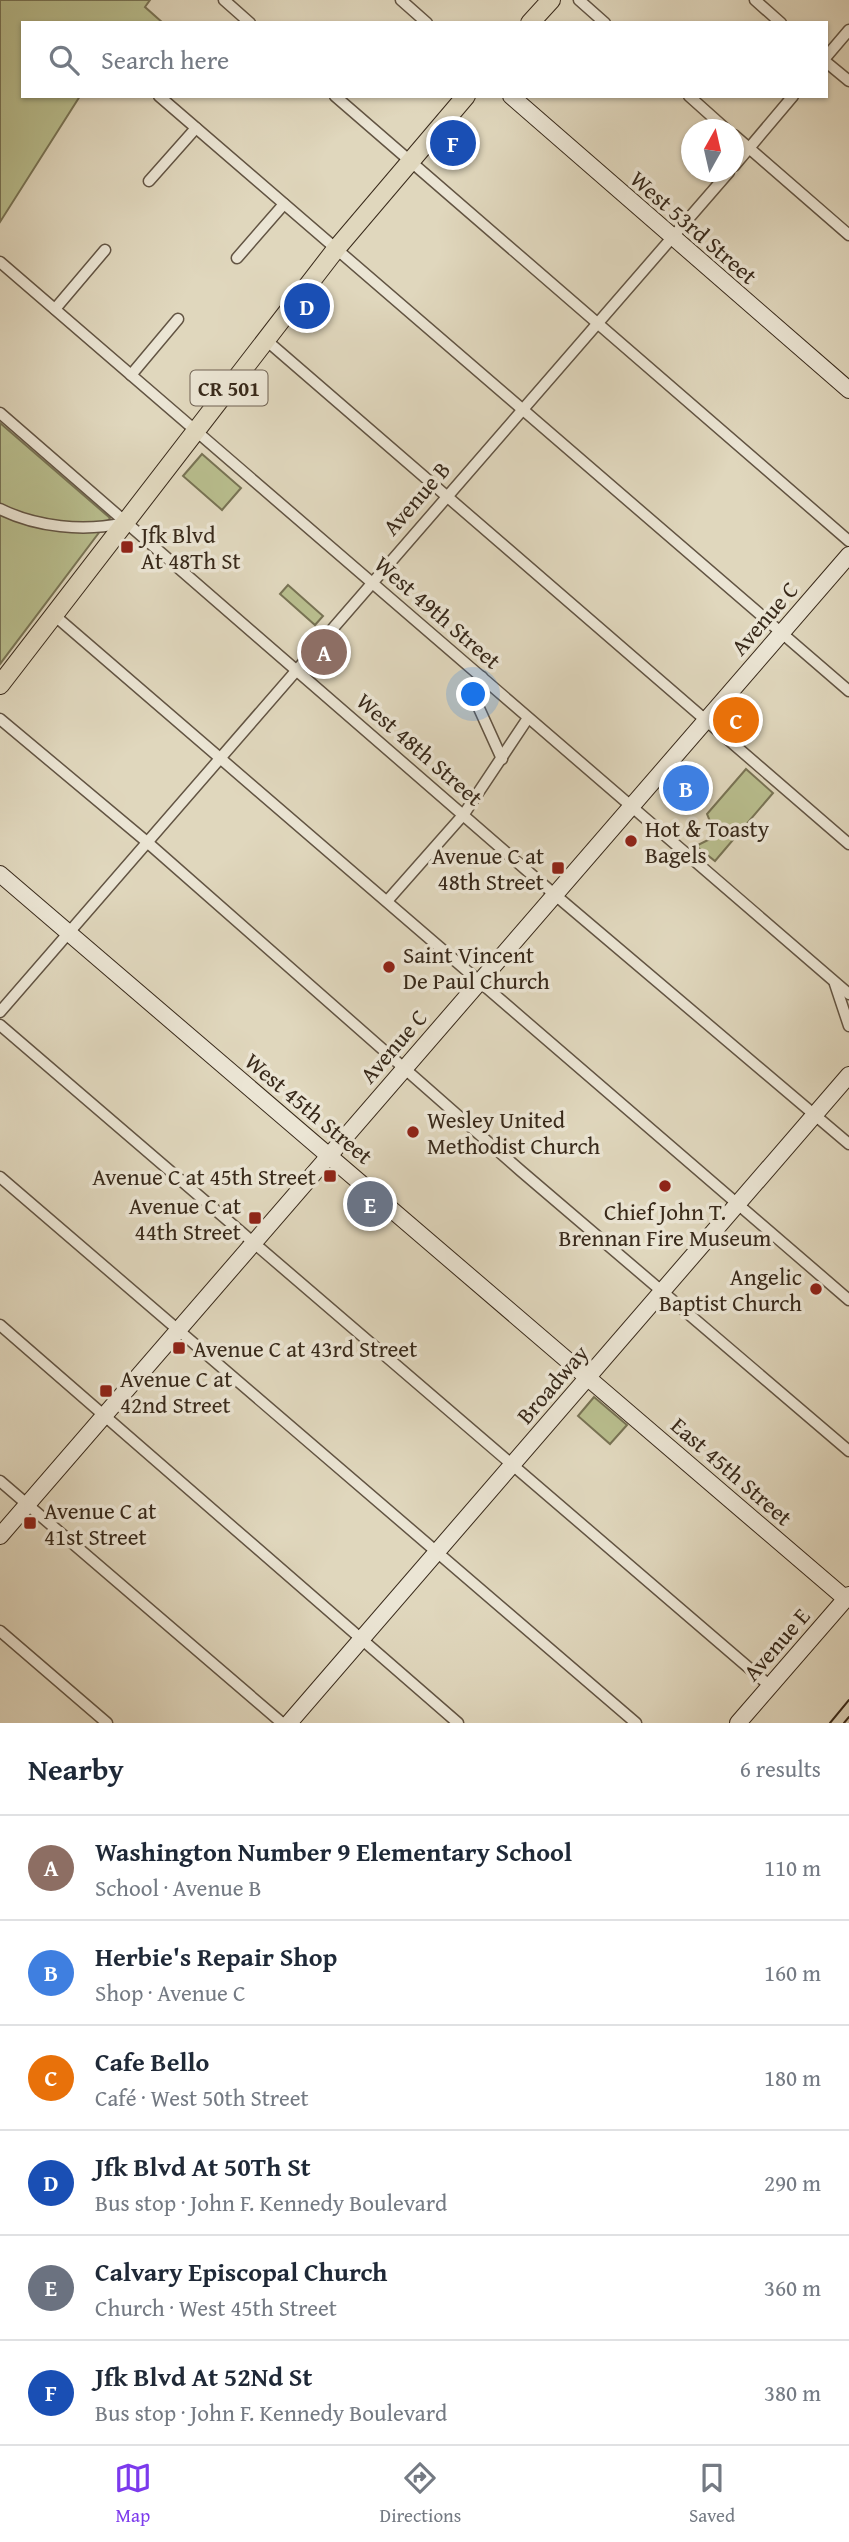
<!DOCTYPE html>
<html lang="en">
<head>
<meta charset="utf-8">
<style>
	body { margin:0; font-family:"Gentium Book Plus",serif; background:#f6f6f7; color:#1f2937 }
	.compass { position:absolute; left:681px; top:119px; width:63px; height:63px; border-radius:50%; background:#fff; box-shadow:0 2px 5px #0004; rotate:8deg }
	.you { position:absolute; left:474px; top:695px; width:24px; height:24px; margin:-18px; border:5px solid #fff; border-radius:50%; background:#1a73e8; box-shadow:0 0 0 10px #1a73e833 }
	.badge { display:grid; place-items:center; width:46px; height:46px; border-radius:50%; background:#7c3aed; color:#fff; font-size:23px; font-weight:700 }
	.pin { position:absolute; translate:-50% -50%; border:4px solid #fff; box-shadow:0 2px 7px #0006 }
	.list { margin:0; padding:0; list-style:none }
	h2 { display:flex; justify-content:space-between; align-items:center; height:91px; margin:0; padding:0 28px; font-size:30px }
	h2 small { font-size:23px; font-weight:400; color:#747a83 }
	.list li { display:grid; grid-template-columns:46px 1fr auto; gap:21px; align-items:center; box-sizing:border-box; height:105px; padding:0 28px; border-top:2px solid #e0e1e3 }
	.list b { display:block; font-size:26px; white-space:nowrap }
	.list p { margin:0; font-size:23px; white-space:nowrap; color:#747a83 }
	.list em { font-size:23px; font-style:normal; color:#747a83 }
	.icon { flex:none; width:38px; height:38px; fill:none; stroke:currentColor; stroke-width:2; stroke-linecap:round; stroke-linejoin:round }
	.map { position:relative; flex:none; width:849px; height:1723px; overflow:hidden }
	.search { position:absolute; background:#fff; box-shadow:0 2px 5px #0004; left:21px; right:21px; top:21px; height:77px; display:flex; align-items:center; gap:18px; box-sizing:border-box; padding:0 24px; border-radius:0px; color:#747a83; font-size:26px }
	.sheet { height:721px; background:#fff }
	nav { display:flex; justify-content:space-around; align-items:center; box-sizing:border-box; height:98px; border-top:2px solid #e0e1e3; background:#fff; font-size:19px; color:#747a83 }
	nav a { display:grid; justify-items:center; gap:4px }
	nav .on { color:#7c3aed }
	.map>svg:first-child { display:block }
</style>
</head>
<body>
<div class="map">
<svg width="849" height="1723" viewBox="0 0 849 1723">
	<rect width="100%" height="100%" fill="#e0d7bd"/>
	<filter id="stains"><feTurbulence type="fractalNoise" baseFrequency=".00286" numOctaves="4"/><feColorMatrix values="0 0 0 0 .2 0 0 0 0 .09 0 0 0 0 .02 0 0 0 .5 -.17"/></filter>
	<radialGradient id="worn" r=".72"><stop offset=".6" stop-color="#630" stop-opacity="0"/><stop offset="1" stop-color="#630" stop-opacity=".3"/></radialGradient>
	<!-- green -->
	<g fill="#b8bd8d" stroke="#787354" stroke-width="2">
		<path d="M 0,0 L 150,0 L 145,7 L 163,23 L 23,23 L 23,96 L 80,96 L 0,222 Z"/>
		<path d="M 0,423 L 110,518 L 0,664 Z"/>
		<path d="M 202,454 L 241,488 L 222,510 L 183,476 Z"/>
		<path d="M 288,585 L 323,616 L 315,625 L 280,594 Z"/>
		<path d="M 746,769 L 773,793 L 715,861 L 696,846 L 716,836 L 707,814 Z"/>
		<path d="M 594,1397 L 627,1425 L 610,1444 L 578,1416 Z"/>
	</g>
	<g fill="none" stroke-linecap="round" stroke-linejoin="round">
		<defs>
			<g id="street">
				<path d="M 224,0 L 250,23"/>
				<path d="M 401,0 L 427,23"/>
				<path d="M 579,0 L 605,23"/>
				<path d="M 755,0 L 781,23"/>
				<path d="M 826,57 L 849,30"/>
				<path d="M 826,62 L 849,81"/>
				<path d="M 159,96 L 849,691"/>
				<path d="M 335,96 L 849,541"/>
				<path d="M 689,96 L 727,130"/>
				<path d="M 734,135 L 849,235"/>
				<path d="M 734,166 L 793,96"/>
				<path d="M 149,181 L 196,128"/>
				<path d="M 237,258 L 284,204"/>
				<path d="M 0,262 L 849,994"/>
				<path d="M 55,309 L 105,250"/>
				<path d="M 266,340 L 849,844"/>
				<path d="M 131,375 L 178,319"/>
				<path d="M 0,413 L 554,894 L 849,1144"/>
				<path d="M 0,509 C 36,527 84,532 123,523"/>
				<path d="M 54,615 L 849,1300"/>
				<path d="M 482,677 L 473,689 L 473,695 L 502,759"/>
				<path d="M 0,719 L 147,842 L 521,1171 L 849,1451"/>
				<path d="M 388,900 L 464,814 L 528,718"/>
				<path d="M 835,984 L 849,1026"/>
				<path d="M 0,1012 L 729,172"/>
				<path d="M 0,1025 L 770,1686"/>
				<path d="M 0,1177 L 636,1723"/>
				<path d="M 0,1325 L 458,1723"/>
				<path d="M 0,1481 L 282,1723"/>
				<path d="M 0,1631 L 107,1723"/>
			</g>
			<g id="secondary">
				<path d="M 511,96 L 849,390"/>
				<path d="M 0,874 L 846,1599"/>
				<path d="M 0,1536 L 849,555"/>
				<path d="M 289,1723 L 849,1075"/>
				<path d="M 738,1723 L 849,1595"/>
			</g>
			<g id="primary">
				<path d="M 530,23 L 551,0"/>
				<path d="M 0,685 L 336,249 L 466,96"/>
			</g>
		</defs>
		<!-- street casing -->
		<use href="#street" stroke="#625443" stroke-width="13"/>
		<!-- secondary casing -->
		<use href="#secondary" stroke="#38291a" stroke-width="18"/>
		<!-- primary casing -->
		<use href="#primary" stroke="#38291a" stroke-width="20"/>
		<!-- street -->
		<use href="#street" stroke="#ebe5d4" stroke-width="10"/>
		<!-- secondary -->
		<use href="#secondary" stroke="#ebe5d4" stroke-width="16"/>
		<!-- primary -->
		<use href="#primary" stroke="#e0d7bd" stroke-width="18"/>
		<!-- tram -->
		<g stroke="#38291a" stroke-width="2">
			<path d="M 830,1723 L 849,1700"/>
			<path d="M 844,1723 L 849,1717"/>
		</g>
	</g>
	<!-- markers -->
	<g fill="#8f2418" stroke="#ebe5d4" stroke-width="2.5">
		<rect x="120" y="540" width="14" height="14" rx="3.5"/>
		<circle cx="631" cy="841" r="7"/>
		<rect x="551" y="861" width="14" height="14" rx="3.5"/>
		<circle cx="389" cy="967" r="7"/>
		<circle cx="413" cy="1132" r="7"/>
		<rect x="323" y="1169" width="14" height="14" rx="3.5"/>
		<circle cx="665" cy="1186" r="7"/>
		<rect x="248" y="1211" width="14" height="14" rx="3.5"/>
		<circle cx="816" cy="1289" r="7"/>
		<rect x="172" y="1341" width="14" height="14" rx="3.5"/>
		<rect x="99" y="1384" width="14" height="14" rx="3.5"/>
		<rect x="23" y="1516" width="14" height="14" rx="3.5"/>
	</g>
	<g text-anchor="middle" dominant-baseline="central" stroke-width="7" stroke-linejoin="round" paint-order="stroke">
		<!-- shield labels -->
		<rect fill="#ebe5d4" stroke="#6e6152" stroke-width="2" x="190.5" y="370.5" width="77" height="35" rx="5"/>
		<g font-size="21" font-weight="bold" fill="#38291a">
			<text x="229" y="388">CR 501</text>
		</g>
		<!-- street labels -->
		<g font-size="23" fill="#38291a" stroke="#ebe5d4">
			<text transform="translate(694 227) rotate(41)">West 53rd Street</text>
			<text transform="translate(416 498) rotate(-49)">Avenue B</text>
			<text transform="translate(438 612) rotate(41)">West 49th Street</text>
			<text transform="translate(764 618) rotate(-49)">Avenue C</text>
			<text transform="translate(420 749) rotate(41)">West 48th Street</text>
			<text transform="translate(393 1046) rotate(-49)">Avenue C</text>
			<text transform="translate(309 1108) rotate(40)">West 45th Street</text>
			<text transform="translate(552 1384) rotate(-49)">Broadway</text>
			<text transform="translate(732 1471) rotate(41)">East 45th Street</text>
			<text transform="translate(776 1644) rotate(-49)">Avenue E</text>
		</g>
		<!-- poi labels -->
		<g font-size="23" fill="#38291a" stroke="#ebe5d4" text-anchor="start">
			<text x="141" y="534">Jfk Blvd<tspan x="141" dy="26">At 48Th St</tspan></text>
			<text x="645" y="828">Hot &amp; Toasty<tspan x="645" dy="26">Bagels</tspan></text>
			<text x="544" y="855" text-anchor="end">Avenue C at<tspan x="544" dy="26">48th Street</tspan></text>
			<text x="403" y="954">Saint Vincent<tspan x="403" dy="26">De Paul Church</tspan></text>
			<text x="427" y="1119">Wesley United<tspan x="427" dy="26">Methodist Church</tspan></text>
			<text x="316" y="1176" text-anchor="end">Avenue C at 45th Street</text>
			<text x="241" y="1205" text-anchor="end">Avenue C at<tspan x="241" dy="26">44th Street</tspan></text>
			<text x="665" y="1211" text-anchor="middle">Chief John T.<tspan x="665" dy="26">Brennan Fire Museum</tspan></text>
			<text x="802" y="1276" text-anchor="end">Angelic<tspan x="802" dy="26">Baptist Church</tspan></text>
			<text x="193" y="1348">Avenue C at 43rd Street</text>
			<text x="120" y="1378">Avenue C at<tspan x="120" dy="26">42nd Street</tspan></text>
			<text x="44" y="1510">Avenue C at<tspan x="44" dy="26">41st Street</tspan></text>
		</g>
	</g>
	<rect width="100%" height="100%" filter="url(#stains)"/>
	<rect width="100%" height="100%" fill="url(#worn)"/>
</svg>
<svg class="compass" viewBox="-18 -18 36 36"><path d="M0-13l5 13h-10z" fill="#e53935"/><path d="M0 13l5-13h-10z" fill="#747a83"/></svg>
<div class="you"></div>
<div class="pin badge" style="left:324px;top:652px;background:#8d6e63">A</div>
<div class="pin badge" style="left:686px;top:788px;background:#3f7fe0">B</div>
<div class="pin badge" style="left:736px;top:720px;background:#e8710a">C</div>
<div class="pin badge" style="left:307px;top:306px;background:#1a4fb4">D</div>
<div class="pin badge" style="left:370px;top:1204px;background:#6b7280">E</div>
<div class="pin badge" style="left:453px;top:143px;background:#1a4fb4">F</div>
<div class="search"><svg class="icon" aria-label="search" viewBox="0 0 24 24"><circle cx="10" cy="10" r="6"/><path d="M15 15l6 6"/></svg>Search here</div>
</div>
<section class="sheet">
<h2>Nearby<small>6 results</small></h2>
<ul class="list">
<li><span class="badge" style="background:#8d6e63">A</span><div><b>Washington Number 9 Elementary School</b><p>School · Avenue B</p></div><em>110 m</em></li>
<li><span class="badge" style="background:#3f7fe0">B</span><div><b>Herbie's Repair Shop</b><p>Shop · Avenue C</p></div><em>160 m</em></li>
<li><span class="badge" style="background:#e8710a">C</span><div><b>Cafe Bello</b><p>Café · West 50th Street</p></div><em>180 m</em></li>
<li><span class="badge" style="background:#1a4fb4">D</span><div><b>Jfk Blvd At 50Th St</b><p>Bus stop · John F. Kennedy Boulevard</p></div><em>290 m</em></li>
<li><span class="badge" style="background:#6b7280">E</span><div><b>Calvary Episcopal Church</b><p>Church · West 45th Street</p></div><em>360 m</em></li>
<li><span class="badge" style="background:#1a4fb4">F</span><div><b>Jfk Blvd At 52Nd St</b><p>Bus stop · John F. Kennedy Boulevard</p></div><em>380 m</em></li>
</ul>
</section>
<nav>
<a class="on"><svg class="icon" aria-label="map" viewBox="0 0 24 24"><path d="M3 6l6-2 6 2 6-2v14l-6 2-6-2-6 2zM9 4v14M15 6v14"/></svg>Map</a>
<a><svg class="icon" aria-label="directions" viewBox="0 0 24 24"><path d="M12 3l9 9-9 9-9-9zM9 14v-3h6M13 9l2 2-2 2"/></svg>Directions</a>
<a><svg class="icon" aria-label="saved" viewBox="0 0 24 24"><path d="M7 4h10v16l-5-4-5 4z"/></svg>Saved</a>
</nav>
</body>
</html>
